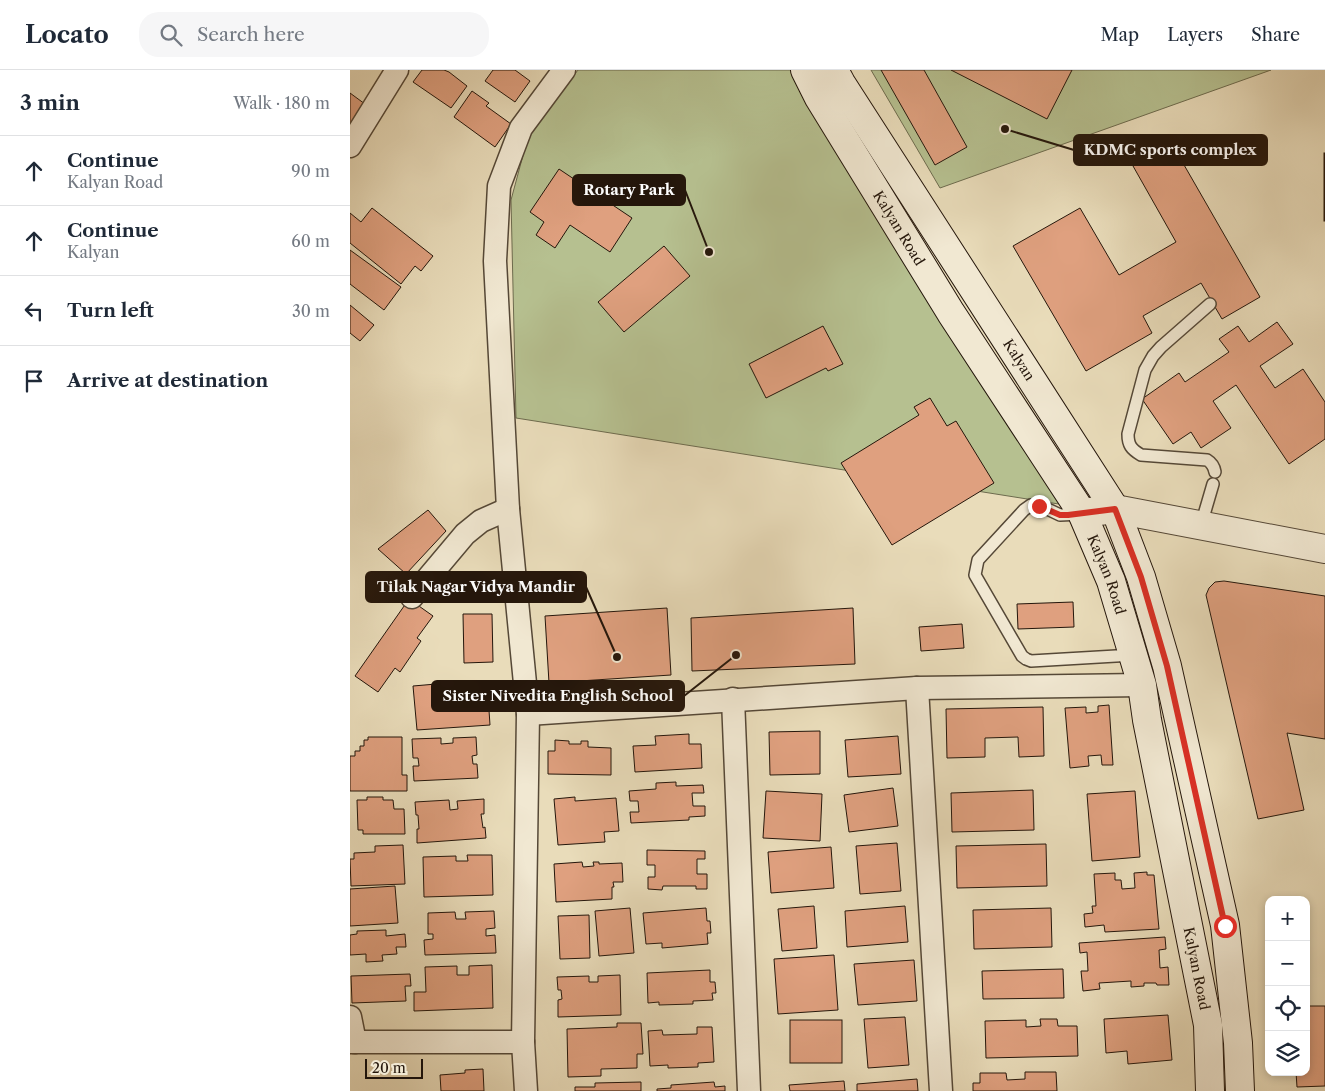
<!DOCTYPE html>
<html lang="en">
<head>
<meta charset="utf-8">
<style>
	body { margin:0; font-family:"Libre Caslon Text",serif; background:#f6f6f7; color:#1f2937 }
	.controls { position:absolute; right:15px; bottom:15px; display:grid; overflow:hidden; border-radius:10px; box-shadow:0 2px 8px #0003 }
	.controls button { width:45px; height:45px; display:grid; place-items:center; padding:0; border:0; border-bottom:1px solid #e0e1e3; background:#fff; color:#1f2937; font:25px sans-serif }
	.scale { position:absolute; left:15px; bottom:12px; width:58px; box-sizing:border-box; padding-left:5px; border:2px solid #24160b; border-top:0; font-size:14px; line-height:18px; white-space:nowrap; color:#24160b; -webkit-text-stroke:4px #f1e8d2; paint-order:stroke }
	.stop { position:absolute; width:15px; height:15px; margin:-11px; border:4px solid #d93025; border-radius:50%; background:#fff }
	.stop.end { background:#d93025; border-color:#fff; box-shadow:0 1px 5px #0008 }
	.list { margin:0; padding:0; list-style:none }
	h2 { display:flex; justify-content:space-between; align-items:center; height:65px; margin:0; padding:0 20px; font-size:21px }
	h2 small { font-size:16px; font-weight:400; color:#747a83 }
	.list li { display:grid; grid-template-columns:32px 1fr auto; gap:15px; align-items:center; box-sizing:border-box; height:70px; padding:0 20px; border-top:1px solid #e0e1e3 }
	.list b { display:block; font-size:19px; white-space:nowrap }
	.list p { margin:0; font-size:16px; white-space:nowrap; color:#747a83 }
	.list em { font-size:16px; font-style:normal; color:#747a83 }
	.icon { flex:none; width:28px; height:28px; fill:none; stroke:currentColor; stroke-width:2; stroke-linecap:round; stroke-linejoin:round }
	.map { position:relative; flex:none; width:975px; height:1021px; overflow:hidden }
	header { display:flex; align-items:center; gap:30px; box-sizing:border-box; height:70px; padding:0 25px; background:#fff; border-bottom:1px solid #e0e1e3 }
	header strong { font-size:24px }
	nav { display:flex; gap:28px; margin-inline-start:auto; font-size:18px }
	.search { width:350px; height:45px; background:#f6f6f7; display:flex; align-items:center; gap:12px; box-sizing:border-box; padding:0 18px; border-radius:20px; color:#747a83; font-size:19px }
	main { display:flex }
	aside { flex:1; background:#fff }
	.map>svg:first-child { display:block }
</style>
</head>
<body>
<header>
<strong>Locato</strong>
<div class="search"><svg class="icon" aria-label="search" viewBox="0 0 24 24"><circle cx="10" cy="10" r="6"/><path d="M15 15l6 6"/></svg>Search here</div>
<nav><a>Map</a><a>Layers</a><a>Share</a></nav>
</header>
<main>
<aside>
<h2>3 min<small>Walk · 180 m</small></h2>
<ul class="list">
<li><svg class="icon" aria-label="ahead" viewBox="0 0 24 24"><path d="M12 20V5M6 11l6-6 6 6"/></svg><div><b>Continue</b><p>Kalyan Road</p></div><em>90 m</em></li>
<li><svg class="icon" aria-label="ahead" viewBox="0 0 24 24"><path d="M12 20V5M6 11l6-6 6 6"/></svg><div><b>Continue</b><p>Kalyan</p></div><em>60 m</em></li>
<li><svg class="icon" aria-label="left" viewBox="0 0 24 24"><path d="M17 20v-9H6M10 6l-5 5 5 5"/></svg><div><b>Turn left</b></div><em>30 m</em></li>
<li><svg class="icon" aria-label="arrive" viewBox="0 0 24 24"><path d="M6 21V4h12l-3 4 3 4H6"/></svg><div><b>Arrive at destination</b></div></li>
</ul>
</aside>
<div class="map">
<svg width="975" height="1021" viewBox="0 0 975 1021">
	<rect width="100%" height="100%" fill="#e9dcba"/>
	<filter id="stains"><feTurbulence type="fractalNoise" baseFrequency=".004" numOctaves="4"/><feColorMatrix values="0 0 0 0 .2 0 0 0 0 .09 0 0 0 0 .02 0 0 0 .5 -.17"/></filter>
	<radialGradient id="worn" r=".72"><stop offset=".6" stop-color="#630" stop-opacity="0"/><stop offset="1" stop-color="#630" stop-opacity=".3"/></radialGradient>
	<!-- green -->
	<g fill="#b6c090" stroke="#6d6b4e">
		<path d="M 228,0 L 447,0 L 715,435 L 166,348 L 161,130 L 179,63 Z"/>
		<path d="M 521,0 L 921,0 L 590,118 Z"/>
	</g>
	<!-- building -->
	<g fill="#dfa07f" stroke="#24160b">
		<path d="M 72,0 L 94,0 L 99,2 L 117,16 L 101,38 L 63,12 Z"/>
		<path d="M 143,0 L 165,0 L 180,11 L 165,32 L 135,11 Z"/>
		<path d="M 531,0 L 574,0 L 617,77 L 585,95 Z"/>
		<path d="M 601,0 L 722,0 L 697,49 Z"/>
		<path d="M 122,21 L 139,33 L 136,36 L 161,54 L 145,77 L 104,47 Z"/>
		<path d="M 0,23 L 19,37 L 0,64 Z"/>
		<path d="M 822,74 L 910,227 L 872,249 L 851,213 L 793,246 L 802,263 L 736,301 L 663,176 L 730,138 L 769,205 L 826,172 L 783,96 Z"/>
		<rect x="974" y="83" width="1" height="68"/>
		<path d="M 209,99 L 282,148 L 260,182 L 220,155 L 205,178 L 186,165 L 194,152 L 180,142 Z"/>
		<path d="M 22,138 L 83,186 L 71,201 L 65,196 L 51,214 L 0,173 L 0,143 L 11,152 Z"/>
		<path d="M 314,176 L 340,206 L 274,262 L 248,232 Z"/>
		<path d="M 0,180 L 51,217 L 34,240 L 0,214 Z"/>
		<path d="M 0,235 L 24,255 L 10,271 L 0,263 Z"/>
		<path d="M 927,252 L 943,274 L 910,296 L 925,318 L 953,299 L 975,332 L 975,369 L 939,394 L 886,315 L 863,331 L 881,358 L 851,378 L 841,362 L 823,374 L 792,329 L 829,303 L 835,312 L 879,282 L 869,269 L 888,256 L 899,272 Z"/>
		<path d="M 473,256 L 493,294 L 478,301 L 476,298 L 416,328 L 399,294 Z"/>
		<path d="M 580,328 L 597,356 L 606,351 L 644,413 L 542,475 L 491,393 L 569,345 L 564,337 Z"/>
		<path d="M 78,440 L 96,461 L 56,504 L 28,479 Z"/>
		<path d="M 874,511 L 975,526 L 975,669 L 937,663 L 954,740 L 908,749 L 856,525 L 859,518 L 865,512 Z"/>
		<path d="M 59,529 L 83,546 L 67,568 L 71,571 L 50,602 L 45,598 L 28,622 L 5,606 Z"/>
		<path d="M 723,532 L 724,557 L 668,559 L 667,534 Z"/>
		<path d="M 317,538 L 321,605 L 199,613 L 195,546 Z"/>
		<path d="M 503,538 L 505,594 L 342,601 L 341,548 Z"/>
		<path d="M 113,544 L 142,544 L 143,592 L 114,593 Z"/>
		<path d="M 612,554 L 614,578 L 571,581 L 569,557 Z"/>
		<path d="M 137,611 L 140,655 L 67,660 L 63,616 L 98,613 L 99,619 L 110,618 L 109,612 Z"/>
		<path d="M 759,635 L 763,695 L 752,695 L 751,685 L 738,686 L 739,696 L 720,698 L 715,638 L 736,637 L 736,643 L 748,642 L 748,636 Z"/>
		<path d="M 693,637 L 694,686 L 669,687 L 668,667 L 635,668 L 635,687 L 597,688 L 596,639 Z"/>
		<path d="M 470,661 L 470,704 L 420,705 L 419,662 Z"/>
		<path d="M 339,664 L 339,674 L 351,674 L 352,698 L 285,702 L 283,676 L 306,675 L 305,666 Z"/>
		<path d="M 548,666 L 551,704 L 498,707 L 495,670 Z"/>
		<path d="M 18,667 L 52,667 L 52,705 L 57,705 L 57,721 L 0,721 L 0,686 L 5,686 L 5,681 L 10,681 L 10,676 L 14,676 L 14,670 L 18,670 Z"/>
		<path d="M 126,667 L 127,685 L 122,686 L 123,694 L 127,694 L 128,708 L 64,711 L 63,696 L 69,696 L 68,688 L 63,688 L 62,669 L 91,668 L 91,674 L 103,673 L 103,668 Z"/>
		<path d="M 205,670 L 219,671 L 219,674 L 231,674 L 231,671 L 238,671 L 238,677 L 261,678 L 261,705 L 198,704 L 198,681 L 205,681 Z"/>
		<path d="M 326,712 L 326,716 L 353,715 L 354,723 L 342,723 L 343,736 L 355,736 L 355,746 L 339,747 L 339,750 L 281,753 L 280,742 L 289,742 L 288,731 L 280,731 L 279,721 L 306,719 L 306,713 Z"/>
		<path d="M 543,718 L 548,756 L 499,762 L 494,725 Z"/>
		<path d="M 683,720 L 684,760 L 602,762 L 601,723 Z"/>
		<path d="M 416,721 L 472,724 L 470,771 L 413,768 Z"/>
		<path d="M 785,721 L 790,787 L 742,791 L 737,724 Z"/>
		<path d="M 17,727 L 33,727 L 33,730 L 43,730 L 44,739 L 54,739 L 55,764 L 13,764 L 13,760 L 8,760 L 7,730 L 17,730 Z"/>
		<path d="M 225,727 L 225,731 L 266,728 L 269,761 L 254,762 L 255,772 L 208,775 L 204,729 Z"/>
		<path d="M 134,729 L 134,744 L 131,744 L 133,758 L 135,757 L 136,768 L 67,773 L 67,759 L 69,759 L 68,745 L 66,745 L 65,732 L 99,730 L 100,740 L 108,739 L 107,731 Z"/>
		<path d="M 547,773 L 551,821 L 510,824 L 506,776 Z"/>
		<path d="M 696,774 L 697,816 L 607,818 L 606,776 Z"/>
		<path d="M 53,775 L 55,814 L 1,816 L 0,789 L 4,789 L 4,783 L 25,782 L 25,776 Z"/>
		<path d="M 481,777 L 484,818 L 421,823 L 418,782 Z"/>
		<path d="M 297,780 L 355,781 L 355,789 L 347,789 L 347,804 L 357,804 L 357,819 L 346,819 L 346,816 L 313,816 L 312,820 L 298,819 L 298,807 L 305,807 L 305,795 L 297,795 Z"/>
		<path d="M 117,785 L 142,785 L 143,825 L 74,827 L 73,787 L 106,786 L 106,791 L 118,791 Z"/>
		<path d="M 232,792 L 233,797 L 244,796 L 243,792 L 249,792 L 249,794 L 272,793 L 273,812 L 263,812 L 264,817 L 262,817 L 262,829 L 206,832 L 204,794 Z"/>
		<path d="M 797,802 L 797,805 L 804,805 L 809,859 L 755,862 L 754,855 L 735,857 L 734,844 L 743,843 L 742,836 L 746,836 L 744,804 L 765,803 L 765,810 L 771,810 L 772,819 L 785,818 L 784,803 Z"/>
		<path d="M 45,816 L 48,853 L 0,856 L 0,819 Z"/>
		<path d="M 464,836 L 467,878 L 432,881 L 428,839 Z"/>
		<path d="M 555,836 L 558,872 L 497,877 L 495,841 Z"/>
		<path d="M 280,838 L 284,883 L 249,886 L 245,841 Z"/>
		<path d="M 356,838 L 357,851 L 360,851 L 361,863 L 357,863 L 358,874 L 312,878 L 312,873 L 296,874 L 293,843 Z"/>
		<path d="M 701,838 L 702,877 L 624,879 L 623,840 Z"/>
		<path d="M 144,841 L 145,858 L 136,859 L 136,866 L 145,865 L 146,883 L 75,885 L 74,870 L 83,869 L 83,864 L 78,864 L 78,843 L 105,842 L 106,849 L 116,849 L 115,842 Z"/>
		<path d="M 239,845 L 240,888 L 210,889 L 208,846 Z"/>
		<path d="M 36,860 L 36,866 L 55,864 L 56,877 L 46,877 L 47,884 L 32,885 L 33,891 L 16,892 L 16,884 L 0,885 L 0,865 L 7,864 L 7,861 Z"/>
		<path d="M 815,867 L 816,879 L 809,880 L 810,898 L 818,897 L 819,915 L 807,915 L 806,913 L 794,913 L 794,916 L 781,917 L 781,911 L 749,913 L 750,919 L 733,921 L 731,901 L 738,901 L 737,882 L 730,883 L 729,873 Z"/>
		<path d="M 484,885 L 488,940 L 428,944 L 424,889 Z"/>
		<path d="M 564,890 L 567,931 L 508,935 L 504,894 Z"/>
		<path d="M 142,895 L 143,938 L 64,941 L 64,922 L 76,922 L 75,897 L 107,896 L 107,905 L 119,905 L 119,896 Z"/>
		<path d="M 713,899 L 714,928 L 633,929 L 632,901 Z"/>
		<path d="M 360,900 L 360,912 L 365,912 L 366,923 L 362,923 L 363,930 L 343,931 L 343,934 L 309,935 L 309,932 L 298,933 L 297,903 Z"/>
		<path d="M 60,904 L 61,916 L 55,916 L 56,931 L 2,933 L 1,906 Z"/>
		<path d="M 270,905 L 271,945 L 208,947 L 208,930 L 212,929 L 211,920 L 208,920 L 207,907 L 239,906 L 239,912 L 248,912 L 248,906 Z"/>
		<path d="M 956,936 L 975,936 L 975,1016 L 947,1017 L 946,1002 L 956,1002 Z"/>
		<path d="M 818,945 L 822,990 L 778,994 L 777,981 L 756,983 L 754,949 Z"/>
		<path d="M 555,947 L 559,995 L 518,998 L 514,949 Z"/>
		<path d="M 690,949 L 707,949 L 708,956 L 727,956 L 728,986 L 636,988 L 635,951 L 676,950 L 676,957 L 691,956 Z"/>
		<rect x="440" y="950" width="52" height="43"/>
		<path d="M 267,953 L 291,953 L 293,984 L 287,984 L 287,998 L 251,999 L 251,1006 L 218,1007 L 217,959 L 267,957 Z"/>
		<path d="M 347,957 L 362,957 L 364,992 L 348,993 L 348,997 L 318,998 L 318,995 L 300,996 L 298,961 L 312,960 L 313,965 L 347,964 Z"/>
		<path d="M 133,999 L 134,1021 L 91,1021 L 90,1005 L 115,1003 L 115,1000 Z"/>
		<path d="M 675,1002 L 706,1002 L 707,1021 L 623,1021 L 623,1013 L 630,1013 L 630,1003 L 656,1003 L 657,1010 L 675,1009 Z"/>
		<path d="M 567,1009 L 568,1021 L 507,1021 L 507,1014 Z"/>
		<path d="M 494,1011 L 495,1021 L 440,1021 L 439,1015 Z"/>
		<path d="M 291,1012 L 291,1021 L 225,1021 L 225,1017 L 245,1017 L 245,1013 Z"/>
		<path d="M 364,1012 L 365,1017 L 375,1016 L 375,1021 L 307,1021 L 307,1019 L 321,1018 L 321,1015 Z"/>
	</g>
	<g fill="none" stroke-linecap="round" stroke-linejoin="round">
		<defs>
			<g id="service">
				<path d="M 860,234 L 811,277 L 803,286 L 795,300 L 778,364 C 778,375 781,379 791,385 L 857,390 C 862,393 864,396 865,402"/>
				<path d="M 732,444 L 710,445 L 689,435 L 681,435 L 674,440 L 628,490 L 625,505 L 672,586 L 676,589 L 681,591 L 783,585"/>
				<path d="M 851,455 L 863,414"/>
			</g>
			<g id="minor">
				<path d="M 0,76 L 47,0"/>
				<path d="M 62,527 L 115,464 L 131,451 L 158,439"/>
				<path d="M 567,618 L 591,1021"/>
				<path d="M 383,629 L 399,1021"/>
				<path d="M 178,644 L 567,618 L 792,615"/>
				<path d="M 0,947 L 5,972"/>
				<path d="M 0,972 L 173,972"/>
				<path d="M 176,1021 L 173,972 L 178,644 L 158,439 L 145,191 L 149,116 L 171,58 L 214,0"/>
			</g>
			<path id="tertiary" d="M 732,443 L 765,439 L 975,479"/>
			<g id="secondary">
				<path id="s1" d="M 455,0 L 469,28 L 601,243 L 732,443 L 761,511 L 792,615 L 797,650 L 858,955 L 860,1021"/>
				<path id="s2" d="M 484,0 L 491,13 L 765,439 L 791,507 L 817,596 L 875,855 L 888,973 L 890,1021"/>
			</g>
		</defs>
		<!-- service casing -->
		<use href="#service" stroke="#554837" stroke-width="14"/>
		<!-- minor casing -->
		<use href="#minor" stroke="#554837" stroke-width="25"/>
		<!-- tertiary casing -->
		<use href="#tertiary" stroke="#554837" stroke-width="30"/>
		<!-- secondary casing -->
		<use href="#secondary" stroke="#24160b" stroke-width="30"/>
		<!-- service -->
		<use href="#service" stroke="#f1e8d2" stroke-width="11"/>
		<!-- minor -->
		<use href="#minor" stroke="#f1e8d2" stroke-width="22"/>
		<!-- tertiary -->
		<use href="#tertiary" stroke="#f1e8d2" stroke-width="28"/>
		<!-- secondary -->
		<use href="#secondary" stroke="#f1e8d2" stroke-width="28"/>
	</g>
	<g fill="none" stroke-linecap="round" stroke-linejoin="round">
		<!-- route -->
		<path stroke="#d93025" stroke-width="6" d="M 689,436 L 710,445 L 718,445 L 765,439 L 791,507 L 817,596 L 875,856"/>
	</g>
	<g text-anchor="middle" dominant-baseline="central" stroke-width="4" stroke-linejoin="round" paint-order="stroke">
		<!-- street labels -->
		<g font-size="14" fill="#24160b" stroke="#f1e8d2">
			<text stroke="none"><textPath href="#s1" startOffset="184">Kalyan Road</textPath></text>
			<text stroke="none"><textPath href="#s2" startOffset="344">Kalyan</textPath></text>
			<text stroke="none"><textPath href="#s1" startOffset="589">Kalyan Road</textPath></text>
			<text stroke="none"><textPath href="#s1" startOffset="994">Kalyan Road</textPath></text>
		</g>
	</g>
	<!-- callouts -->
	<path fill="none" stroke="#24160b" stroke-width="2" d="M655 59L724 80M359 182L335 120M267 587L236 517M386 585L334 626"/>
	<g fill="#24160b" stroke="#f1e8d2" stroke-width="2">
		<circle cx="655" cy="59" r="5"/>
		<circle cx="359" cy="182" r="5"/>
		<circle cx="267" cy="587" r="5"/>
		<circle cx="386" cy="585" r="5"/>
	</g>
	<g fill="#24160b" stroke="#24160b" stroke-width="2">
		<rect x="724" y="65" width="193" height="30" rx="5"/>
		<rect x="223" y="105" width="112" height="30" rx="5"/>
		<rect x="16" y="502" width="220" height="30" rx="5"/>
		<rect x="82" y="611" width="252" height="30" rx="5"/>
	</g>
	<g font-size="15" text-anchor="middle" font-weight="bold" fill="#fff">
		<text x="820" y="85">KDMC sports complex</text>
		<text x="279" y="125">Rotary Park</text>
		<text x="126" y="522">Tilak Nagar Vidya Mandir</text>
		<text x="208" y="631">Sister Nivedita English School</text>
	</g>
	<rect width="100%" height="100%" filter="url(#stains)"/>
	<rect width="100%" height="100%" fill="url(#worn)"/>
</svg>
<div class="controls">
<button>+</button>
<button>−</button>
<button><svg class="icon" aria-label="locate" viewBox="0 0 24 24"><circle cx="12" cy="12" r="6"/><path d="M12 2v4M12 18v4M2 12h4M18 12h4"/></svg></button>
<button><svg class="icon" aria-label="layers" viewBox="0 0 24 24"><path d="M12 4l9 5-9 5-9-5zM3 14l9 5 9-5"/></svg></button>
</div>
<div class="scale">20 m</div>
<div class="stop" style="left:875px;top:856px"></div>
<div class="stop end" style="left:689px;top:436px"></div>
</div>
</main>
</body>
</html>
